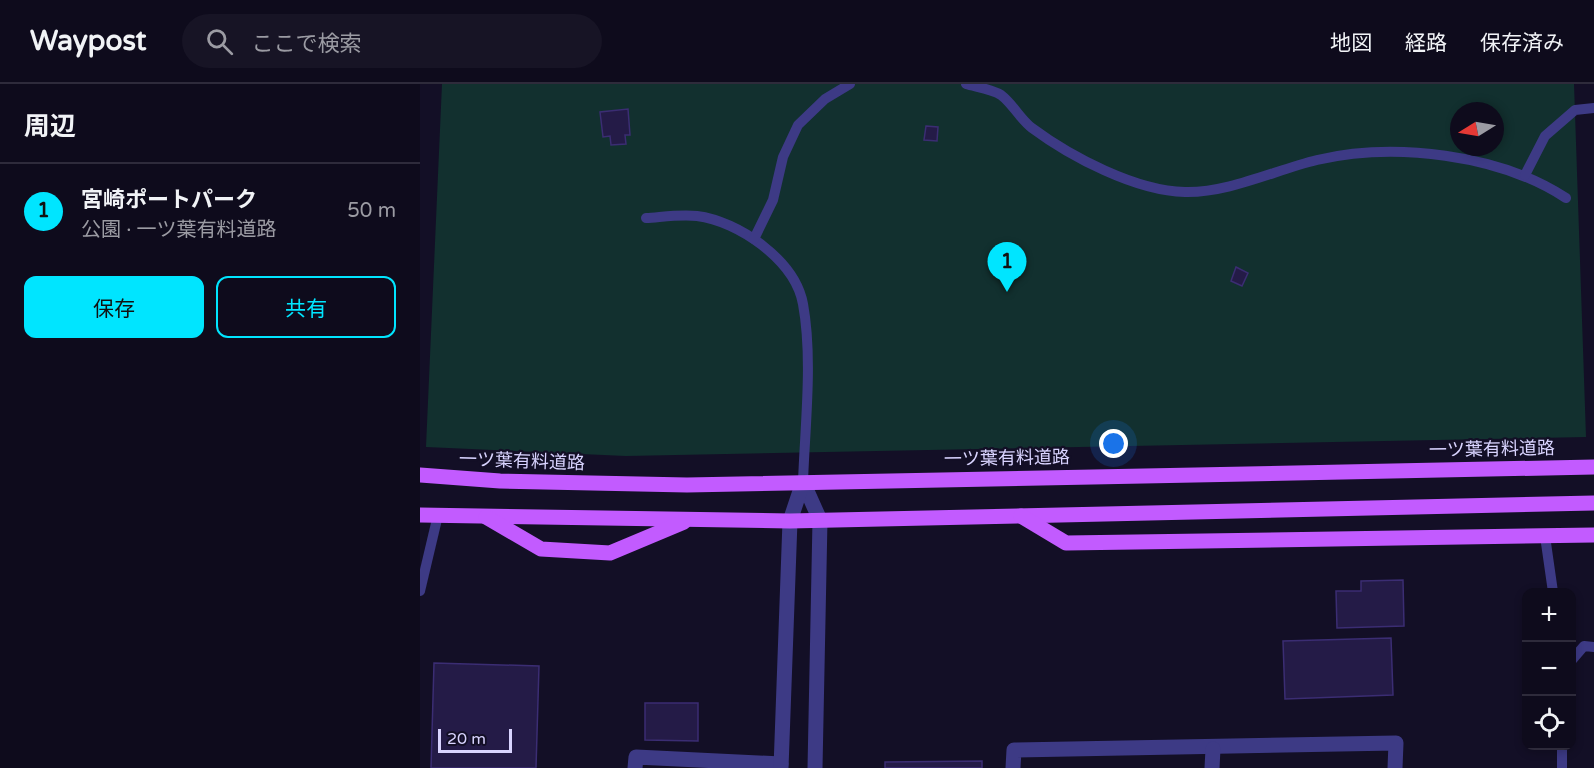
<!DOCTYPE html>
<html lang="ja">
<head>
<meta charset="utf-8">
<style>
	body { margin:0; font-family:"Varela Round","Noto Sans JP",sans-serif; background:#171425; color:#f1f3f6 }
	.controls { position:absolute; right:18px; bottom:18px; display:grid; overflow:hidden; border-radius:12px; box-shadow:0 3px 9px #0003 }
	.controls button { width:54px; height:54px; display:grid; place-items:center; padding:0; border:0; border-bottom:2px solid #2e2b3b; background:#0e0b1c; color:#f1f3f6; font:30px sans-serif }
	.compass { position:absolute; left:1030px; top:18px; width:54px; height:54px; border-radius:50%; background:#0e0b1c; box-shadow:0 3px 9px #0003; rotate:259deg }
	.scale { position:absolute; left:18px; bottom:15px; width:74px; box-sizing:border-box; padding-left:6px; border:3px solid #d9d4ff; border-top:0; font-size:16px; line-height:21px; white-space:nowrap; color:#d9d4ff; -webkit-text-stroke:4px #130f26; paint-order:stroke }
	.you { position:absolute; left:694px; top:360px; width:21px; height:21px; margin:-15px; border:4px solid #fff; border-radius:50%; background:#1a73e8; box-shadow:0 0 0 9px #1a73e833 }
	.badge { display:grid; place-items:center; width:39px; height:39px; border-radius:50%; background:#00e5ff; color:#111; font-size:20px; font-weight:700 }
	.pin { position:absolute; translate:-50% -50px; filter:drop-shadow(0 2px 3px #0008) }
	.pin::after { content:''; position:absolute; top:32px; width:21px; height:18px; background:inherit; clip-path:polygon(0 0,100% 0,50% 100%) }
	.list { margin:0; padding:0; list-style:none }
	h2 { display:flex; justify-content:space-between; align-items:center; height:78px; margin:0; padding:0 24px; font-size:26px }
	h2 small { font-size:20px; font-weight:400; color:#9b9ba3 }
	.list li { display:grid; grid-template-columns:39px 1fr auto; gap:18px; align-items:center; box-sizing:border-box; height:96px; padding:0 24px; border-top:2px solid #2e2b3b }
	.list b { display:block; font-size:22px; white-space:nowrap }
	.list p { margin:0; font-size:20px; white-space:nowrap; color:#9b9ba3 }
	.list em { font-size:20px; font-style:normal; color:#9b9ba3 }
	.actions { display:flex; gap:12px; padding:18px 24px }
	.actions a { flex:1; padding:14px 0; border:2px solid #00e5ff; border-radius:12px; text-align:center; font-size:21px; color:#00e5ff }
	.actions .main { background:#00e5ff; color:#111 }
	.icon { flex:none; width:33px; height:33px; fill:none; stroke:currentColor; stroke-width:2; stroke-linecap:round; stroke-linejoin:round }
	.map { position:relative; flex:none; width:1174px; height:684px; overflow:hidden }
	header { display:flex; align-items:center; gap:36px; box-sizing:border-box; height:84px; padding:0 30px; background:#0e0b1c; border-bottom:2px solid #2e2b3b }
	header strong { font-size:28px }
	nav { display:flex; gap:33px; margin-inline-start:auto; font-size:21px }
	.search { width:420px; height:54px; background:#171425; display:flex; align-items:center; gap:15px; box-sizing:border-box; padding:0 21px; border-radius:33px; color:#9b9ba3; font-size:22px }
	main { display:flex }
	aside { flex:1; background:#0e0b1c }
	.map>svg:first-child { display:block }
</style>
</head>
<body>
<header>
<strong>Waypost</strong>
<div class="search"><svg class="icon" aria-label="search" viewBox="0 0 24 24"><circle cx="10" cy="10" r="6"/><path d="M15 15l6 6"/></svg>ここで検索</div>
<nav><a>地図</a><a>経路</a><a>保存済み</a></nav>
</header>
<main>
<aside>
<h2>周辺<small></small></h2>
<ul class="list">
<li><span class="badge">1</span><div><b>宮崎ポートパーク</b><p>公園 · 一ツ葉有料道路</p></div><em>50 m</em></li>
</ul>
<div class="actions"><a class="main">保存</a><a>共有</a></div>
</aside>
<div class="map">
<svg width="1174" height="684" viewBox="0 0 1174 684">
	<rect width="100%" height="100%" fill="#130f26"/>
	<!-- green -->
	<path fill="#12302f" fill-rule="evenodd" d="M 22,0 L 1154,0 L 1166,353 L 206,372 L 6,363 ZM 1039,27 L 1075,27 L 1075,63 L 1039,63 Z"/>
	<!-- building -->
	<g fill="#241b47" stroke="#3b2d73" stroke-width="1.5">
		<path d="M 208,25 L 210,51 L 205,51 L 206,60 L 191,61 L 190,52 L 183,53 L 180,28 Z"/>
		<path d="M 506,42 L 518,43 L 517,57 L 504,56 Z"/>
		<path d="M 816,183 L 828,189 L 822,202 L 811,197 Z"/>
		<path d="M 983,496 L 984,542 L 917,544 L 916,507 L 941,507 L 941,497 Z"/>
		<path d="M 971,554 L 973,611 L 865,615 L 863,557 Z"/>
		<path d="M 14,579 L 119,582 L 116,684 L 11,684 Z"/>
		<path d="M 225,619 L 278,619 L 278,657 L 225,656 Z"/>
		<path d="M 562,677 L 562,684 L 465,684 L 465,678 Z"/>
	</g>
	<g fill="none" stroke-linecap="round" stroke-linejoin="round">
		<!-- service -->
		<g stroke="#3d3a85" stroke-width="10">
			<path d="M 546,0 C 556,3 572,5 581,11 C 593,20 600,35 612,44 C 651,73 716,107 765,108 C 809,109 855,86 897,76 C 974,58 1079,70 1146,114"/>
			<path d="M 1105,91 L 1125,52 L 1155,26 L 1174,24"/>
			<path d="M 226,134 C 242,133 261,130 277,132 C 318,137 375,176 383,220 C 393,275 385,341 383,398"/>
			<path d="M 334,155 L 353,116 L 363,73 L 378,41 L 405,15 L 430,0"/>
			<path d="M 1125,452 L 1133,508"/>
			<path d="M 0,507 L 18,431"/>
			<path d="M 1152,576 L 1164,562 L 1174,563"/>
			<path d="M 1142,684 L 1142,662"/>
		</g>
		<!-- minor -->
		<g stroke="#3d3a85" stroke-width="15">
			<path d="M 215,684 L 216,673 L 361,680"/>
			<path d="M 593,684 L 594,666 L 976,659 L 975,684"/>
			<path d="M 792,684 L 793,665"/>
		</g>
		<!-- tertiary -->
		<g stroke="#3d3a85" stroke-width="15">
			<path d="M 383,398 L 400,436 L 395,684"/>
			<path d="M 361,684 L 370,437 L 383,398"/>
		</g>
		<!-- primary -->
		<g stroke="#c25bff" stroke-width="15">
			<path d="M 0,391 L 80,397 L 267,401 L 1174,383"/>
			<path d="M 0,431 L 370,437 L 1174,419"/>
			<path d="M 601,432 L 646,459 L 1174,451"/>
			<path d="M 66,433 L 121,465 L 190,469 L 264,438"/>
		</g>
	</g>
	<g text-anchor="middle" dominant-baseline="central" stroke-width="4.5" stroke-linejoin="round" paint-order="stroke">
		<!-- street labels -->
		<g font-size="18" fill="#d9d4ff" stroke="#130f26">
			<text transform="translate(1072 365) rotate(-1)">一ツ葉有料道路</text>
			<text transform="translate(587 374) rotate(-1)">一ツ葉有料道路</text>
			<text transform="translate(102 377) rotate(2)">一ツ葉有料道路</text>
		</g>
	</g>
</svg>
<div class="controls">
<button>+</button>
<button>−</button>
<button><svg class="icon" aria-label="locate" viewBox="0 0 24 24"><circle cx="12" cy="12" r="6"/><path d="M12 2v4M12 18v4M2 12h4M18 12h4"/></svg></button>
</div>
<svg class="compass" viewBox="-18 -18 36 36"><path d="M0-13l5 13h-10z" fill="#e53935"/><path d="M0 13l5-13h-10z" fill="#9b9ba3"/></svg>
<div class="scale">20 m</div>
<div class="you"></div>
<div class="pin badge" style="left:587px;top:208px">1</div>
</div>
</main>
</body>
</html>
